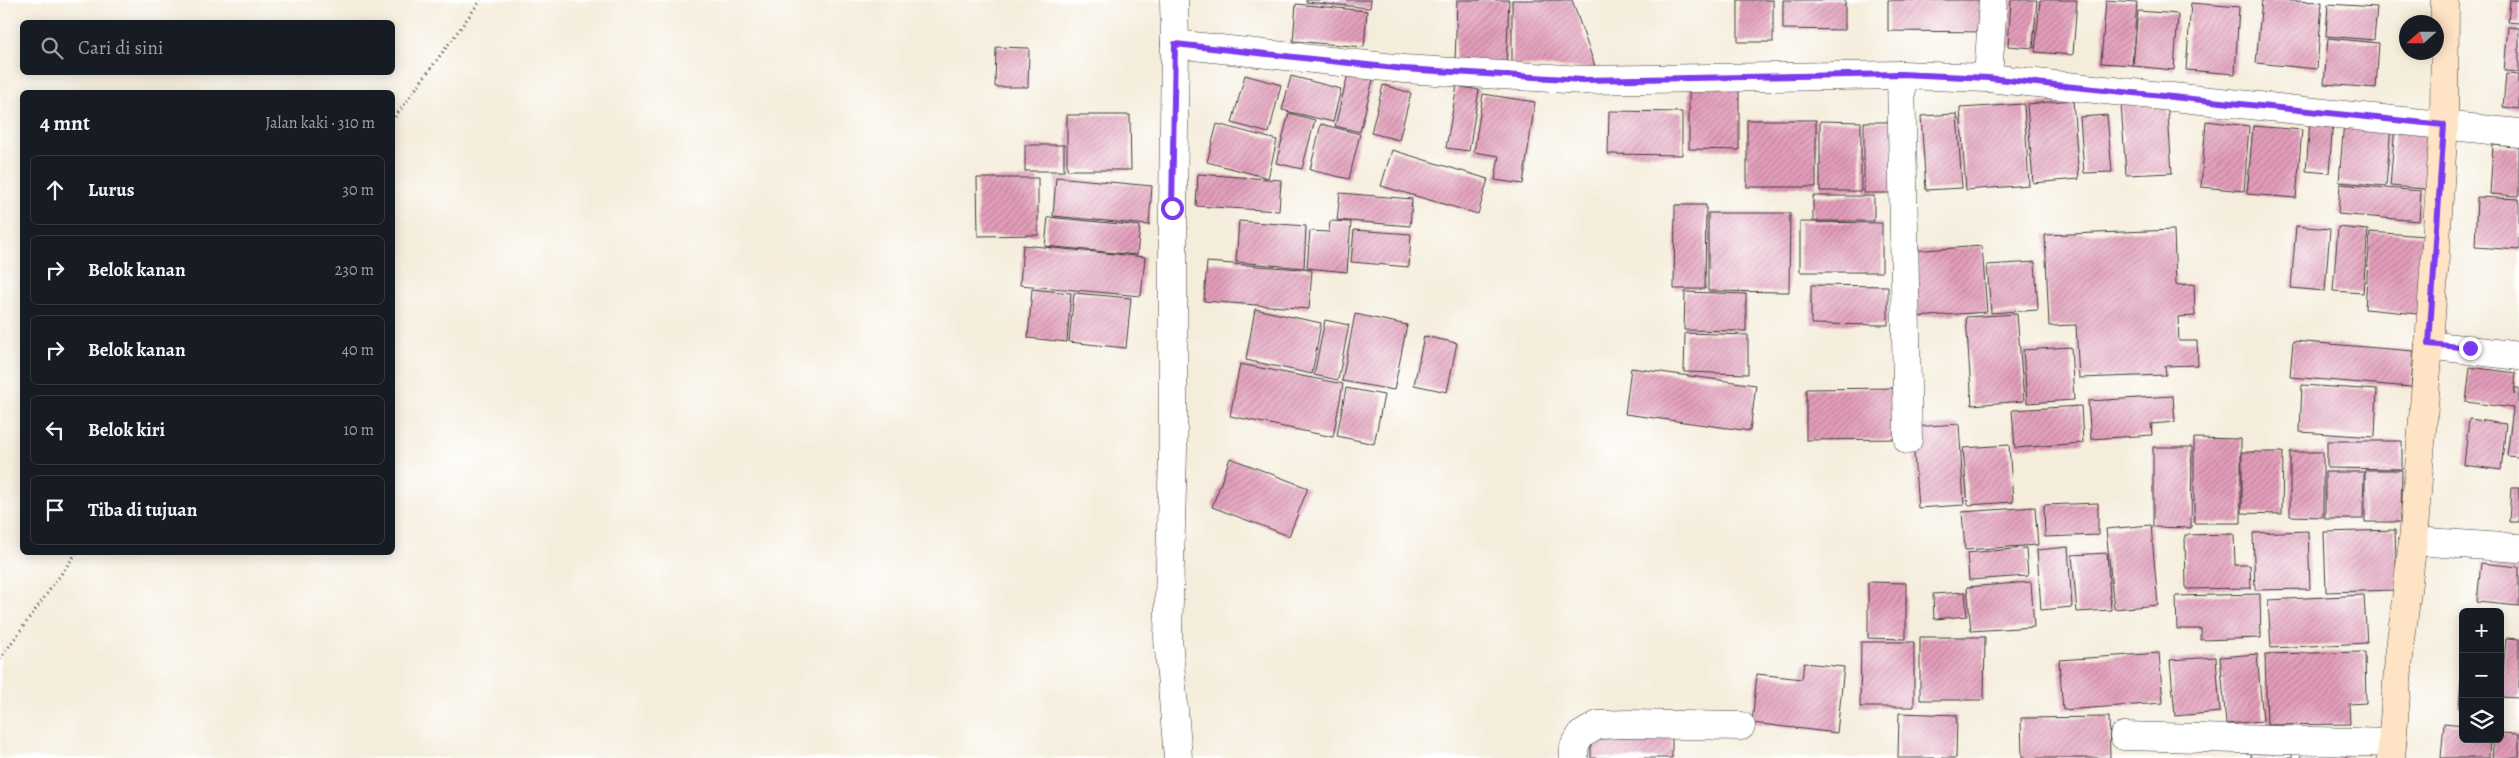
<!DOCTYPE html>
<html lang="id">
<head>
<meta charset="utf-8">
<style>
	body { margin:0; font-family:Alegreya,serif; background:#20242c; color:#f1f3f6 }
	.controls { position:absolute; right:15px; bottom:15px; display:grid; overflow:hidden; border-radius:8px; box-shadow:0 2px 12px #0003 }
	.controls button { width:45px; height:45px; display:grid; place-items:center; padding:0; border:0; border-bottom:1px solid #363941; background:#171b24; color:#f1f3f6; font:25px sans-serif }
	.compass { position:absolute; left:2399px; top:15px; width:45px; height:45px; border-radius:50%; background:#171b24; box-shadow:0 2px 12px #0003; rotate:249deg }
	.stop { position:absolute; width:15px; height:15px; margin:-11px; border:4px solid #7c3aed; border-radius:50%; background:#fff }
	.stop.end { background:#7c3aed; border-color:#fff; box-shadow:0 1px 5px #0008 }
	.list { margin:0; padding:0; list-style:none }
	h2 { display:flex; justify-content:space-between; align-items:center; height:65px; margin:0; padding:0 20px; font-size:21px }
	h2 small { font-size:16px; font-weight:400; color:#9ea1a6 }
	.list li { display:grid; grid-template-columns:32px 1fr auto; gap:15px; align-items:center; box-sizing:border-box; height:70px; margin:0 10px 10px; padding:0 10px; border:1px solid #363941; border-radius:8px }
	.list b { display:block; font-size:19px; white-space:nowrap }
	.list em { font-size:16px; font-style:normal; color:#9ea1a6 }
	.icon { flex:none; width:28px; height:28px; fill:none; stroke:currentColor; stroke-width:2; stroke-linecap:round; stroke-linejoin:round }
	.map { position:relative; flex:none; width:2519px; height:758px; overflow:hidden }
	.search { position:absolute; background:#171b24; box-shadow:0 2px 12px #0003; left:20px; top:20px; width:375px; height:55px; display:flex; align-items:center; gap:12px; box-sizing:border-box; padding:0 18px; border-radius:8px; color:#9ea1a6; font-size:19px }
	.panel { position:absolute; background:#171b24; box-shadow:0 2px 12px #0003; left:20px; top:90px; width:375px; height:465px; border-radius:8px }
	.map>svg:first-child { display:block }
</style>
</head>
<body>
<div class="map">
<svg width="2519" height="758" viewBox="0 0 2519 758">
	<defs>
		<pattern id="building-hatch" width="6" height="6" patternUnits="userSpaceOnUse" patternTransform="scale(1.25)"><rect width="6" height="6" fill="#e39dba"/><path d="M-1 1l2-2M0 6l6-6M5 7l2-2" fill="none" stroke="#b77f96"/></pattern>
	</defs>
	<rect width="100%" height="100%" fill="#fff"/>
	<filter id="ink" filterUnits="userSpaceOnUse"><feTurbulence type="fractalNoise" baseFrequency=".02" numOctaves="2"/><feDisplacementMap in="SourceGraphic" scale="10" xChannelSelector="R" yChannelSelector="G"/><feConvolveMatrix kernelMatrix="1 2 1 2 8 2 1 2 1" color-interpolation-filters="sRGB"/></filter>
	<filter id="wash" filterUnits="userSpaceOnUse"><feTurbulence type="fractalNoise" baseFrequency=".0096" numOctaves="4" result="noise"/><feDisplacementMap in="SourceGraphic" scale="20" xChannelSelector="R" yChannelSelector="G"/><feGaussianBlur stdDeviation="1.12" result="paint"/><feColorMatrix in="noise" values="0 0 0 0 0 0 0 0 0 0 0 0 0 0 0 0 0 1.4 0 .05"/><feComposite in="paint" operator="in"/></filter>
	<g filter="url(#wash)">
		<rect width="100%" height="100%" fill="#f5eddb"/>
		<g id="blocks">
			<!-- building -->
			<g fill="url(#building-hatch)">
				<path d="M 1306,0 L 1371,0 L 1370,8 L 1306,2 Z"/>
				<path d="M 1457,0 L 1509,0 L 1506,67 L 1455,64 Z"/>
				<path d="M 1512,0 L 1572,0 L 1596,69 L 1512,65 Z"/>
				<rect x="1738" y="0" width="35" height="42"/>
				<path d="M 1783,0 L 1845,0 L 1845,30 L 1783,29 Z"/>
				<path d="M 1888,0 L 1989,0 L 1989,32 L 1888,31 Z"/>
				<path d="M 2011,0 L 2037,0 L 2033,48 L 2008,46 Z"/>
				<path d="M 2040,0 L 2077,0 L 2073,55 L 2035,52 Z"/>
				<path d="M 2106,0 L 2137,2 L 2132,65 L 2101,63 Z"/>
				<path d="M 2262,0 L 2322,2 L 2317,69 L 2256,63 Z"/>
				<path d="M 2510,0 L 2519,0 L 2519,23 L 2508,22 Z"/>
				<path d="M 2191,3 L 2239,7 L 2235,74 L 2186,70 Z"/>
				<path d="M 1296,4 L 1367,11 L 1364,47 L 1293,41 Z"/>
				<path d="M 2328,4 L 2377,7 L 2374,40 L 2326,36 Z"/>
				<path d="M 2138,11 L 2178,14 L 2174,70 L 2133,66 Z"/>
				<path d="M 2508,27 L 2519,28 L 2519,72 L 2504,71 Z"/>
				<path d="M 2328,38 L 2379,43 L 2376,88 L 2324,84 Z"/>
				<path d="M 996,47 L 1029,48 L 1028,87 L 995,87 Z"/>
				<path d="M 1348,74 L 1373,80 L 1360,132 L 1335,126 Z"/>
				<path d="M 2506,74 L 2519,75 L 2519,109 L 2503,107 Z"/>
				<path d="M 1245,75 L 1281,85 L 1269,133 L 1232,123 Z"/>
				<path d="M 1291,76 L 1341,89 L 1333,122 L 1282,110 Z"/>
				<path d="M 1383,85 L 1411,93 L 1399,140 L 1371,133 Z"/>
				<path d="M 1457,86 L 1479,90 L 1469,151 L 1446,148 Z"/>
				<path d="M 1689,87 L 1739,87 L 1739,150 L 1689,149 Z"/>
				<path d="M 1483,94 L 1535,102 L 1523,184 L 1495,180 L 1499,156 L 1474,152 Z"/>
				<path d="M 2073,100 L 2079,179 L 2033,183 L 2027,104 Z"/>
				<path d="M 2167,100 L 2172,173 L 2126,175 L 2121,104 Z"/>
				<path d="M 2024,104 L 2029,185 L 1966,190 L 1960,108 Z"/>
				<path d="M 1609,111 L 1682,112 L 1682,155 L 1608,154 Z"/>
				<path d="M 1289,113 L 1315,120 L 1302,169 L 1276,163 Z"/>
				<path d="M 1957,114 L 1962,188 L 1926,190 L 1921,116 Z"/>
				<path d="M 1067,115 L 1130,115 L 1131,170 L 1067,170 Z"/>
				<path d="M 2107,115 L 2112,172 L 2084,173 L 2080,117 Z"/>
				<rect x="1747" y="120" width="69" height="67"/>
				<path d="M 2310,120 L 2333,122 L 2329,173 L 2306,171 Z"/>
				<path d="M 1820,121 L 1861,122 L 1861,191 L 1820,191 Z"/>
				<path d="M 2206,121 L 2249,126 L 2244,191 L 2201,187 Z"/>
				<path d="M 2344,121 L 2391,125 L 2386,186 L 2339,182 Z"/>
				<rect x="1864" y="122" width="31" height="71"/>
				<path d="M 1217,124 L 1277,140 L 1268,178 L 1207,162 Z"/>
				<path d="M 1321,124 L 1360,134 L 1349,179 L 1310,170 Z"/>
				<path d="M 2253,126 L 2302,130 L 2296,198 L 2247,194 Z"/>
				<path d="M 2395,126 L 2439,129 L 2435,190 L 2390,186 Z"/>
				<rect x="1025" y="145" width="39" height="26"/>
				<path d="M 2493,145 L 2519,147 L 2519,196 L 2490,194 Z"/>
				<path d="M 1392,150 L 1488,179 L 1478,214 L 1381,186 Z"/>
				<path d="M 1198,174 L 1281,180 L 1279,211 L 1196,206 Z"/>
				<path d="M 1056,177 L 1152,186 L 1149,225 L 1053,216 Z"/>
				<path d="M 977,178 L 1038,178 L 1038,235 L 978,236 Z"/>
				<path d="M 2340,184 L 2421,191 L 2419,221 L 2338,214 Z"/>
				<path d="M 1340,193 L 1412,199 L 1410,226 L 1337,220 Z"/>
				<rect x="1813" y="196" width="61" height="25"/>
				<path d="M 2477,197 L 2519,199 L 2519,250 L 2475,247 Z"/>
				<path d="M 1675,205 L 1706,205 L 1705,289 L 1674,289 Z"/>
				<path d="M 1708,213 L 1790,213 L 1789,292 L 1708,291 Z"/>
				<path d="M 1048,217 L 1140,226 L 1137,255 L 1045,246 Z"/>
				<path d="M 1239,221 L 1306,226 L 1304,268 L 1236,262 Z"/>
				<path d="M 1330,221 L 1351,222 L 1347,272 L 1307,268 L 1310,231 L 1329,232 Z"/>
				<path d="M 1800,222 L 1882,223 L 1882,272 L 1800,272 Z"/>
				<path d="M 2296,226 L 2330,229 L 2325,291 L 2291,288 Z"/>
				<path d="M 2338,227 L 2368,230 L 2363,293 L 2333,291 Z"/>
				<path d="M 1354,230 L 1411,234 L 1409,267 L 1351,262 Z"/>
				<path d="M 2174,230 L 2176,285 L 2194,284 L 2195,316 L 2178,317 L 2179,341 L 2197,341 L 2198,365 L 2165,366 L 2166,375 L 2079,378 L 2076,325 L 2049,326 L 2045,235 Z"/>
				<path d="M 2370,232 L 2424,236 L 2418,314 L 2365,309 Z"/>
				<path d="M 1023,245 L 1145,257 L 1141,296 L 1020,285 Z"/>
				<path d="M 1982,246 L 1987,312 L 1916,317 L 1911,251 Z"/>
				<path d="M 1207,262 L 1312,270 L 1309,309 L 1204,301 Z"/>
				<path d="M 2035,262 L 2038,310 L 1991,313 L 1987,265 Z"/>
				<path d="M 1811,285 L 1888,286 L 1888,325 L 1811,324 Z"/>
				<path d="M 1032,289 L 1071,293 L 1067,342 L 1028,338 Z"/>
				<path d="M 1685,292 L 1746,294 L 1746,331 L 1684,330 Z"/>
				<path d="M 1074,293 L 1131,298 L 1126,348 L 1069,342 Z"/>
				<path d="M 1255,309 L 1321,323 L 1312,374 L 1246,360 Z"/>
				<path d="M 1355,314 L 1407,325 L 1394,390 L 1342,381 Z"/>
				<path d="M 2017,314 L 2024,401 L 1972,405 L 1966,317 Z"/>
				<path d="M 1325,320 L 1349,325 L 1338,380 L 1314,375 Z"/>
				<path d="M 1685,333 L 1748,335 L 1748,374 L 1684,372 Z"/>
				<path d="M 1424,336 L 1457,343 L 1447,392 L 1414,385 Z"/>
				<path d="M 2293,341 L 2414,351 L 2411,387 L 2290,377 Z"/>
				<path d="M 2071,347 L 2074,400 L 2027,403 L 2023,350 Z"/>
				<path d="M 1240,364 L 1343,384 L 1333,437 L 1230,416 Z"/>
				<path d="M 2470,367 L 2516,373 L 2514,395 L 2515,388 L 2519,388 L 2519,457 L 2507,456 L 2513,408 L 2466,402 Z"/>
				<path d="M 1631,368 L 1756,385 L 1750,431 L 1625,414 Z"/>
				<path d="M 2302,385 L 2377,390 L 2375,437 L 2300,432 Z"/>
				<path d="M 1346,388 L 1384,395 L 1374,444 L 1337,436 Z"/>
				<path d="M 1899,388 L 1900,439 L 1806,440 L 1806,389 Z"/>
				<path d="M 2173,396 L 2175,422 L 2151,424 L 2152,435 L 2091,439 L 2088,401 Z"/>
				<path d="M 2081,406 L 2083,443 L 2015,448 L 2012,410 Z"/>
				<path d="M 2469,419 L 2506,424 L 2501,470 L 2464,465 Z"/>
				<path d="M 1959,424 L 1964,505 L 1918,508 L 1912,427 Z"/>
				<path d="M 2194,438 L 2241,439 L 2241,523 L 2194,523 Z"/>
				<path d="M 2327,441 L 2402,441 L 2402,469 L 2327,468 Z"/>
				<path d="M 2009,445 L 2013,502 L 1968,505 L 1963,448 Z"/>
				<path d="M 2153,447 L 2192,447 L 2191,528 L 2153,527 Z"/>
				<path d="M 2242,452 L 2283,452 L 2282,514 L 2242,513 Z"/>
				<path d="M 2290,452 L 2323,452 L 2323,517 L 2290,516 Z"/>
				<path d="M 1230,458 L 1308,488 L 1289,536 L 1212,507 Z"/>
				<path d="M 2365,470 L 2402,470 L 2401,522 L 2365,522 Z"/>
				<path d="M 2325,472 L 2364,472 L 2363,519 L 2325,519 Z"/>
				<path d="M 2511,488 L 2519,488 L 2519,522 L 2509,522 Z"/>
				<path d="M 2098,503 L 2098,535 L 2045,537 L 2044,505 Z"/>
				<path d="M 2035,507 L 2038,545 L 1965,550 L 1962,512 Z"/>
				<path d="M 2151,525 L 2158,605 L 2114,609 L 2106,529 Z"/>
				<path d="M 2395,530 L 2397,590 L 2326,592 L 2324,532 Z"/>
				<path d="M 2308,531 L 2310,589 L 2255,590 L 2253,533 Z"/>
				<path d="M 2234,534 L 2235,565 L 2250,565 L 2251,588 L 2186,589 L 2185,535 Z"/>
				<path d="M 2068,547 L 2072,607 L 2041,610 L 2037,550 Z"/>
				<path d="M 2026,548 L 2028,576 L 1969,580 L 1967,553 Z"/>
				<path d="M 2107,553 L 2111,610 L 2077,612 L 2072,555 Z"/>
				<path d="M 2481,563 L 2519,567 L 2519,606 L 2477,602 Z"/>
				<path d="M 1868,582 L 1906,583 L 1906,639 L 1868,638 Z"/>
				<path d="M 2031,582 L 2034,627 L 1971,631 L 1967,587 Z"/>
				<path d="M 1965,592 L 1967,616 L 1934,619 L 1933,594 Z"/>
				<path d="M 2260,594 L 2261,638 L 2201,640 L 2201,629 L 2177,629 L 2176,596 Z"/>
				<path d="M 2364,595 L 2367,643 L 2271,648 L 2268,600 Z"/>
				<path d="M 1920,637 L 1985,637 L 1984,700 L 1920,700 Z"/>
				<path d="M 2506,638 L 2519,639 L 2519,698 L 2501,697 Z"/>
				<path d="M 1861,642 L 1914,642 L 1914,707 L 1860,707 Z"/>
				<path d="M 2365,652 L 2366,703 L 2349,704 L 2350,724 L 2267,725 L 2265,654 Z"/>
				<path d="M 2159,653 L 2163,703 L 2063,710 L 2059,660 Z"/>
				<path d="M 2257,654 L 2263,721 L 2226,724 L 2220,657 Z"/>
				<path d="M 2216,657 L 2220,712 L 2175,716 L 2170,660 Z"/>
				<path d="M 1804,663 L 1844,667 L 1837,733 L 1752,723 L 1757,674 L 1802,679 Z"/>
				<path d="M 2461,680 L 2463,680 L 2463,709 L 2459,708 Z"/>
				<path d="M 1899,713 L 1957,715 L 1956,758 L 1898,758 Z"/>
				<path d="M 2109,717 L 2110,758 L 2022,758 L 2021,718 Z"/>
				<path d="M 2444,723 L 2463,725 L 2463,739 L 2490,739 L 2489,758 L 2441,758 Z"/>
				<path d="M 2500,733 L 2519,734 L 2519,758 L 2492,758 L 2494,739 L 2500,739 Z"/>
				<path d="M 1672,737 L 1672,758 L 1591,758 L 1591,739 Z"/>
				<rect x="2251" y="745" width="41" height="13"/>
				<path d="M 2302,745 L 2346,747 L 2346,758 L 2301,758 Z"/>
			</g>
		</g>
	</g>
	<g filter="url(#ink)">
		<use href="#blocks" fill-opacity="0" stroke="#3d3b39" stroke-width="1"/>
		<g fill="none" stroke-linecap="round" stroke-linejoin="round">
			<defs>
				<g id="minor">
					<path d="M 1174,0 L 1175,44"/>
					<path d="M 1901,75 L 1908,440"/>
					<path d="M 1988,78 L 1993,0"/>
					<path d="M 2413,541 L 2519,548"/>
					<path d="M 2124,736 L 2392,743"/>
					<path d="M 1178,758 L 1168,638 L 1173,451 L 1173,208 L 1175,44 L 1404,69 L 1583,80 L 1901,75 L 1988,78 L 2519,133"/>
					<path d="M 1574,758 L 1574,747 L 1581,735 L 1598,725 L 1627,724 L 1741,726"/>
				</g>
				<path id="tertiary" d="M 2429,345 L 2519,356"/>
				<path id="secondary" d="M 2391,758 L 2399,657 L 2413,541 L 2429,345 L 2444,125 L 2445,0"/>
			</defs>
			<!-- minor casing -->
			<use href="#minor" stroke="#3d3b39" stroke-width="29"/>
			<!-- tertiary casing -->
			<use href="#tertiary" stroke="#3d3b39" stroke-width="29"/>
			<!-- secondary casing -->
			<use href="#secondary" stroke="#3d3b39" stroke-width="29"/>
			<!-- path -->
			<g stroke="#3d3b39" stroke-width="3" stroke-dasharray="1 4" stroke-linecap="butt">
				<path d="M 392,121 L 481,0"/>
				<path d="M 0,659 L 77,552"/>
			</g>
			<!-- minor -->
			<use href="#minor" stroke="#fff" stroke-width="28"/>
			<!-- tertiary -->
			<use href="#tertiary" stroke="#fff" stroke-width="28"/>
			<!-- secondary -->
			<use href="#secondary" stroke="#fee4c5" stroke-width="28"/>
		</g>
	</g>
	<g fill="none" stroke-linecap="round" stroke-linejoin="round" filter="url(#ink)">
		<!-- route -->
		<path stroke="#7c3aed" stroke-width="6" d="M 1172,208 L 1175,44 L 1404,69 L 1583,80 L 1901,74 L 1988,78 L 2444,125 L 2429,344 L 2470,348"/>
	</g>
</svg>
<div class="controls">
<button>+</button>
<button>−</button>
<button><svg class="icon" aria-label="layers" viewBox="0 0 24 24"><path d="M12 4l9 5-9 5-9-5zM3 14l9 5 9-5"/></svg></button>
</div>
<svg class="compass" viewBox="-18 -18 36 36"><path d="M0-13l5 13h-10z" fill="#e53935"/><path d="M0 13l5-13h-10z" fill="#9ea1a6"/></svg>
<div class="stop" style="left:1172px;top:208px"></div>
<div class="stop end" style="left:2470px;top:348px"></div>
<div class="search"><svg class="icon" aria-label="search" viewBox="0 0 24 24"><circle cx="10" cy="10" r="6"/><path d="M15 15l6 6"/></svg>Cari di sini</div>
<section class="panel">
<h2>4 mnt<small>Jalan kaki · 310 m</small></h2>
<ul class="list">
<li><svg class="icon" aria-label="ahead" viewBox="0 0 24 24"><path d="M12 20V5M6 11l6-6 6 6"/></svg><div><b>Lurus</b></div><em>30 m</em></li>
<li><svg class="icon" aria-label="right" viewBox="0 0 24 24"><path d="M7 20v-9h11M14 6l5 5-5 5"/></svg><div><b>Belok kanan</b></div><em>230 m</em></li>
<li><svg class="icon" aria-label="right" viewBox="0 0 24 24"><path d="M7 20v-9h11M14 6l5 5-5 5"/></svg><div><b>Belok kanan</b></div><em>40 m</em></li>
<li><svg class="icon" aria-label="left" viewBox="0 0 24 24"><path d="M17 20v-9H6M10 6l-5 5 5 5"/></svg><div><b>Belok kiri</b></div><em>10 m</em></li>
<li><svg class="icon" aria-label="arrive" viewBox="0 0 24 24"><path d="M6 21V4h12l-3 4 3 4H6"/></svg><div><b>Tiba di tujuan</b></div></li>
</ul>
</section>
</div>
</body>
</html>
